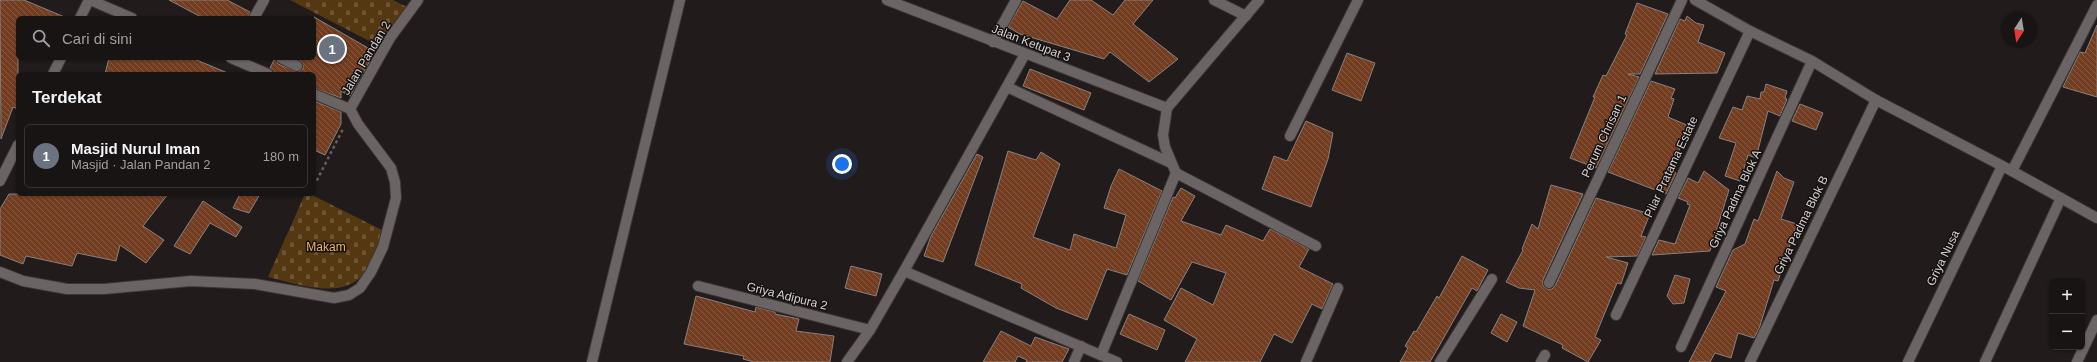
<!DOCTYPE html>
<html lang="id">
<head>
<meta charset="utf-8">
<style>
	body { margin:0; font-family:Arial,sans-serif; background:#221d1d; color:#f1f3f6 }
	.controls { position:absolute; right:12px; bottom:12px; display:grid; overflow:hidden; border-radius:6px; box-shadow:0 1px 3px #0004 }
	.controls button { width:36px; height:36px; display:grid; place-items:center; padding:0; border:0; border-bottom:1px solid #373334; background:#191414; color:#f1f3f6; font:20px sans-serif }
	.compass { position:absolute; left:2001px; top:12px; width:36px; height:36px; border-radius:50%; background:#191414; box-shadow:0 1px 3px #0004; rotate:192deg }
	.you { position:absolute; left:842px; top:164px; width:14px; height:14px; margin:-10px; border:3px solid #fff; border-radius:50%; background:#1a73e8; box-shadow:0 0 0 6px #1a73e833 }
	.badge { display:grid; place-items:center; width:26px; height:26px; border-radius:50%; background:#0f766e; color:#fff; font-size:13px; font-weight:700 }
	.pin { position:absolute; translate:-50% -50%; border:2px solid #fff; box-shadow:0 1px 4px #0006 }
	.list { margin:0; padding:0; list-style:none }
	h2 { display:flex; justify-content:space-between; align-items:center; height:52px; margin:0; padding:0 16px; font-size:17px }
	h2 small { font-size:13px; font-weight:400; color:#9f9ea0 }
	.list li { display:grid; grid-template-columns:26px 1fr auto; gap:12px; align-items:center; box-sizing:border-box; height:64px; margin:0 8px 8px; padding:0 8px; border:1px solid #373334; border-radius:6px }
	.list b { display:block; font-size:15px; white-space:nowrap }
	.list p { margin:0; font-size:13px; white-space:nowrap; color:#9f9ea0 }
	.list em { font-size:13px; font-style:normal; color:#9f9ea0 }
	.icon { flex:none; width:22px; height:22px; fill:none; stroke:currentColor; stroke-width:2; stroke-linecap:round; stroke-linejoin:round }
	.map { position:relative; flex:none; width:2097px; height:362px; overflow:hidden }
	.search { position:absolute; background:#191414; box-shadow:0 1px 3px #0004; left:16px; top:16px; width:300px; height:44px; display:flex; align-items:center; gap:10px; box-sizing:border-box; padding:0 14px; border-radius:6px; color:#9f9ea0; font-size:15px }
	.panel { position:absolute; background:#191414; box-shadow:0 1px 3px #0004; left:16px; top:72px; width:300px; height:124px; border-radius:6px }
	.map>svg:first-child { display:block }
</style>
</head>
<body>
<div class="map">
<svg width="2097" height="362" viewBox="0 0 2097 362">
	<defs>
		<pattern id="cemetery-stones" width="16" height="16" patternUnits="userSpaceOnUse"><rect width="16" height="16" fill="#543812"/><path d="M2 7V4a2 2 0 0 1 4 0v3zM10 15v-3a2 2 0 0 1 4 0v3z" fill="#6c5433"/></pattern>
		<pattern id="building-back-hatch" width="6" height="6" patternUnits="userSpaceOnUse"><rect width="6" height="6" fill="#733d21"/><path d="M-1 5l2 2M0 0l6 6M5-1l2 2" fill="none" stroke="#865840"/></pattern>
	</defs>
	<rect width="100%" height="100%" fill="#211b1b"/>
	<!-- cemetery -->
	<g fill="url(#cemetery-stones)">
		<path d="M 290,0 L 393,0 L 409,8 L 377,45 Z"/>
		<path d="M 305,194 L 310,194 L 384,231 C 379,245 375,259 366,271 C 344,302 298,284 268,277 Z"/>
	</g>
	<!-- building -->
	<g fill="url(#building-back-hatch)" stroke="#87817e">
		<path d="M 0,0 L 24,0 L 67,18 L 18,18 L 18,109 L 13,107 L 1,139 Z"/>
		<path d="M 169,0 L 227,0 L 250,12 L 248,18 L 203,18 Z"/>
		<path d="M 1070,0 L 1091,0 L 1113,15 L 1125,0 L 1153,0 L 1133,24 L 1178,59 L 1149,82 L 1110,52 L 1104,59 L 1020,34 L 1008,27 L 1023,1 L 1057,19 Z"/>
		<path d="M 1637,3 L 1668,14 L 1640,74 L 1628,74 L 1639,77 L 1596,168 L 1570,158 L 1595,97 L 1593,97 L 1603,75 L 1606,76 L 1627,35 L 1625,34 Z"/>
		<path d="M 1687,16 L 1696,23 L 1704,25 L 1698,42 L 1725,53 L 1717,73 L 1655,74 L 1680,19 L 1685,21 Z"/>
		<path d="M 314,17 L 375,52 L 350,96 L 341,91 L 341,98 L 314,88 L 314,74 L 274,74 L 270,68 L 275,58 L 278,64 L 298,72 L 303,69 L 303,65 L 296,58 L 314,58 Z"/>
		<path d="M 2097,25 L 2097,97 L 2063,87 L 2080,52 L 2085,53 Z"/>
		<path d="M 1347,53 L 1375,63 L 1361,101 L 1332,90 Z"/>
		<path d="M 109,58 L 192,58 L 230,74 L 105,74 Z"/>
		<path d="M 1030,69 L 1091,93 L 1084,110 L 1023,86 Z"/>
		<path d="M 1651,81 L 1675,89 L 1671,98 L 1674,99 L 1668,117 L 1689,126 L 1671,170 L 1676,173 L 1666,194 L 1608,172 Z"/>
		<path d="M 1766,84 L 1787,91 L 1785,98 L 1787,99 L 1780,116 L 1768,111 L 1756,158 L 1748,155 L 1740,181 L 1725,176 L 1736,143 L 1719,138 L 1733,107 L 1742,110 L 1747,96 L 1760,99 L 1761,92 L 1764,92 Z"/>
		<path d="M 314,101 L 341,112 L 341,124 L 325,155 L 314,150 Z"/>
		<path d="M 1800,104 L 1823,113 L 1816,130 L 1792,121 Z"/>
		<path d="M 1306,121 L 1333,133 L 1328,159 L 1311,207 L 1262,189 L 1274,156 L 1287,161 Z"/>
		<path d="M 1008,151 L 1036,160 L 1041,152 L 1060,164 L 1033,237 L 1070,250 L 1074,234 L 1116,248 L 1126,215 L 1104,208 L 1111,186 L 1119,169 L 1162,191 L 1127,275 L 1107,269 L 1087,320 L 1056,308 L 1021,288 L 1022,284 L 975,265 Z"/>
		<path d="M 977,154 L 983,157 L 943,262 L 924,256 L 931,236 Z"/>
		<path d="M 1704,171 L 1729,190 L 1710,251 L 1652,255 L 1659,240 L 1675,244 L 1690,205 L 1687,204 L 1688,202 L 1678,198 L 1688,178 L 1698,183 Z"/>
		<path d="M 1777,171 L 1784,178 L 1794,182 L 1781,219 L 1797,224 L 1778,281 L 1774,280 L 1759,329 L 1754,338 L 1738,333 L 1731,358 L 1715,353 L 1710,362 L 1689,362 L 1726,291 L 1716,287 L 1733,250 L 1745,244 L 1754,219 L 1758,221 Z"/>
		<path d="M 1551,185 L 1583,194 L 1543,280 L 1543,286 L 1547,289 L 1552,289 L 1555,286 L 1596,198 L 1650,214 L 1641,236 L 1646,237 L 1637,256 L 1606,257 L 1628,263 L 1621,284 L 1617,283 L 1595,337 L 1601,340 L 1588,362 L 1562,348 L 1563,345 L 1523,326 L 1535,290 L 1519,288 L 1506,282 L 1523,250 L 1522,249 L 1532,224 L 1538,229 Z"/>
		<path d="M 1181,188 L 1195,196 L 1181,221 L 1221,235 L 1226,225 L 1263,241 L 1270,229 L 1309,249 L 1299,267 L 1333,284 L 1322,309 L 1312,304 L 1292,343 L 1274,334 L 1260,362 L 1185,362 L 1197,339 L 1164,320 L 1181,288 L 1213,305 L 1226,273 L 1192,262 L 1171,300 L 1138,281 L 1173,197 L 1175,198 Z"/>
		<path d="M 9,194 L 168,194 L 143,226 L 164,240 L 146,263 L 120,245 L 116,261 L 77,253 L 72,266 L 26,256 L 23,264 L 0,255 L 0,209 Z"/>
		<path d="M 240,194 L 260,194 L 249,213 L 233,208 Z"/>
		<path d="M 203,201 L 242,227 L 236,237 L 210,223 L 190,254 L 174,246 Z"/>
		<path d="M 1462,256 L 1488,270 L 1478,289 L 1477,291 L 1472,288 L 1430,362 L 1400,362 L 1408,348 L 1405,346 L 1414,331 L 1416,332 L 1437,296 L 1439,298 Z"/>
		<path d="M 851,266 L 882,274 L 876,296 L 845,288 Z"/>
		<path d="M 1675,275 L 1690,279 L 1684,303 L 1673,304 L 1667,296 Z"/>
		<path d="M 696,296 L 755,312 L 756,307 L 775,312 L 775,314 L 799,319 L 796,331 L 834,336 L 830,362 L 754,362 L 743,359 L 744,356 L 684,344 Z"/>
		<path d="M 1129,314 L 1165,330 L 1157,350 L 1120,334 Z"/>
		<path d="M 1501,314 L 1517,322 L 1507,342 L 1491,333 Z"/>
		<path d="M 1001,331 L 1031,346 L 1035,337 L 1069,349 L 1062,362 L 1026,362 L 1027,360 L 1018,356 L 1015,362 L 983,362 Z"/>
	</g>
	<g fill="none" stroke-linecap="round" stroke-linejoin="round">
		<defs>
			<g id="minor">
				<path d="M 90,0 L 132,18"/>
				<path d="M 887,0 L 1167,108"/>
				<path d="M 1214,0 L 1246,16"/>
				<path d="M 1259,0 L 1167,108 L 1163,135 L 1165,147 L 1176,173 L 1316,246"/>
				<path d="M 1695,0 L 1750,31 L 1812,61 L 1876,100 L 2012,171 L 2097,218"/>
				<path d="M 80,18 L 89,0"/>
				<path d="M 254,18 L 264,0"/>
				<path d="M 993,42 L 1016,0"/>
				<path d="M 1025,54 L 904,271 L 1117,362"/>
				<path d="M 231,58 L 268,74"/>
				<path d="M 281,58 L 297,66"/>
				<path d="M 53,74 L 61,58"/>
				<path d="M 1007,87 L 1171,163"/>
				<path d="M 350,109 L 390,38 L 418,0"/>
				<path d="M 1290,136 L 1358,0"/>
				<path d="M 2012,171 L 2097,5"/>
				<path d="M 0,181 L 18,145"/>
				<path d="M 0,272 L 23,281 L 67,289 L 104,289 L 191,281 L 255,284 L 334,298 L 349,295 L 360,288 L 371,272 L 383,247 L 396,198 L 395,182 L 391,168 L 358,124 L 350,109 L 314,94"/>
				<path d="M 1549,283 L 1682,0"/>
				<path d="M 698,286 L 870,330"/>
				<path d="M 1616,315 L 1750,31"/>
				<path d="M 1681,347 L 1812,61"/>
				<path d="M 1101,355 L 1176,173"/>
				<path d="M 592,362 L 680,0"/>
				<path d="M 847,362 L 870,330 L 904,271"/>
				<path d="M 1074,362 L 1081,346"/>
				<path d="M 1306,362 L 1338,288"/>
				<path d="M 1440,362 L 1492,279"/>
				<path d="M 1541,362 L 1545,355"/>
				<path d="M 1750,362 L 1876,100"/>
				<path d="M 1908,362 L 2002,166"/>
				<path d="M 1985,362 L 2061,198"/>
				<path d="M 2077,362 L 2097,320"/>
			</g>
		</defs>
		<!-- minor casing -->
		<use href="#minor" stroke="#3b3736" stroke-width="12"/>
		<!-- path -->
		<g stroke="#655f5f" stroke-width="2.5" stroke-dasharray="3 3" stroke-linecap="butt">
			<path d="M 314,186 L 343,129"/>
			<path d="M 307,200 L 310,194"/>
		</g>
		<!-- minor -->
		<use href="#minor" stroke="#6b6464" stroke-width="10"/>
	</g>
	<g text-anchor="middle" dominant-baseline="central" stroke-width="3" stroke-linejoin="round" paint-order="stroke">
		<!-- street labels -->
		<g font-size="12" fill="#d5d1d0" stroke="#171212">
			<text transform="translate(1031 43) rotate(21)">Jalan Ketupat 3</text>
			<text transform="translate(366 58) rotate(-59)">Jalan Pandan 2</text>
			<text transform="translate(1604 136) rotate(-65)">Perum Chrisan 1</text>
			<text transform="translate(1671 167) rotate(-65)">Pilar Pratama Estate</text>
			<text transform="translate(1735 199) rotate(-65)">Griya Padma Blok A</text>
			<text transform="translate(1801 225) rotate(-64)">Griya Padma Blok B</text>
			<text transform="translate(1943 258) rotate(-64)">Griya Nusa</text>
			<text transform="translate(787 296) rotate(14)">Griya Adipura 2</text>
		</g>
		<!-- park labels -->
		<g font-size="12" fill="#edb166" stroke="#171212">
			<text x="326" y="247">Makam</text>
		</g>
	</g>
</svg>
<div class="controls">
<button>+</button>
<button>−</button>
</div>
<svg class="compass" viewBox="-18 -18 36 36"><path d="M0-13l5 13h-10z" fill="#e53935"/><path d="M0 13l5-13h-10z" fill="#9f9ea0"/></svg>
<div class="you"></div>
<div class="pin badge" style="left:332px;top:49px;background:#6b7280">1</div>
<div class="search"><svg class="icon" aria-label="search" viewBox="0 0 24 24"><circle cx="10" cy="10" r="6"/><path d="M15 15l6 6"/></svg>Cari di sini</div>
<section class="panel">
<h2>Terdekat<small></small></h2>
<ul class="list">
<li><span class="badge" style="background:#6b7280">1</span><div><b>Masjid Nurul Iman</b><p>Masjid · Jalan Pandan 2</p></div><em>180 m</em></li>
</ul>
</section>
</div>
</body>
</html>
